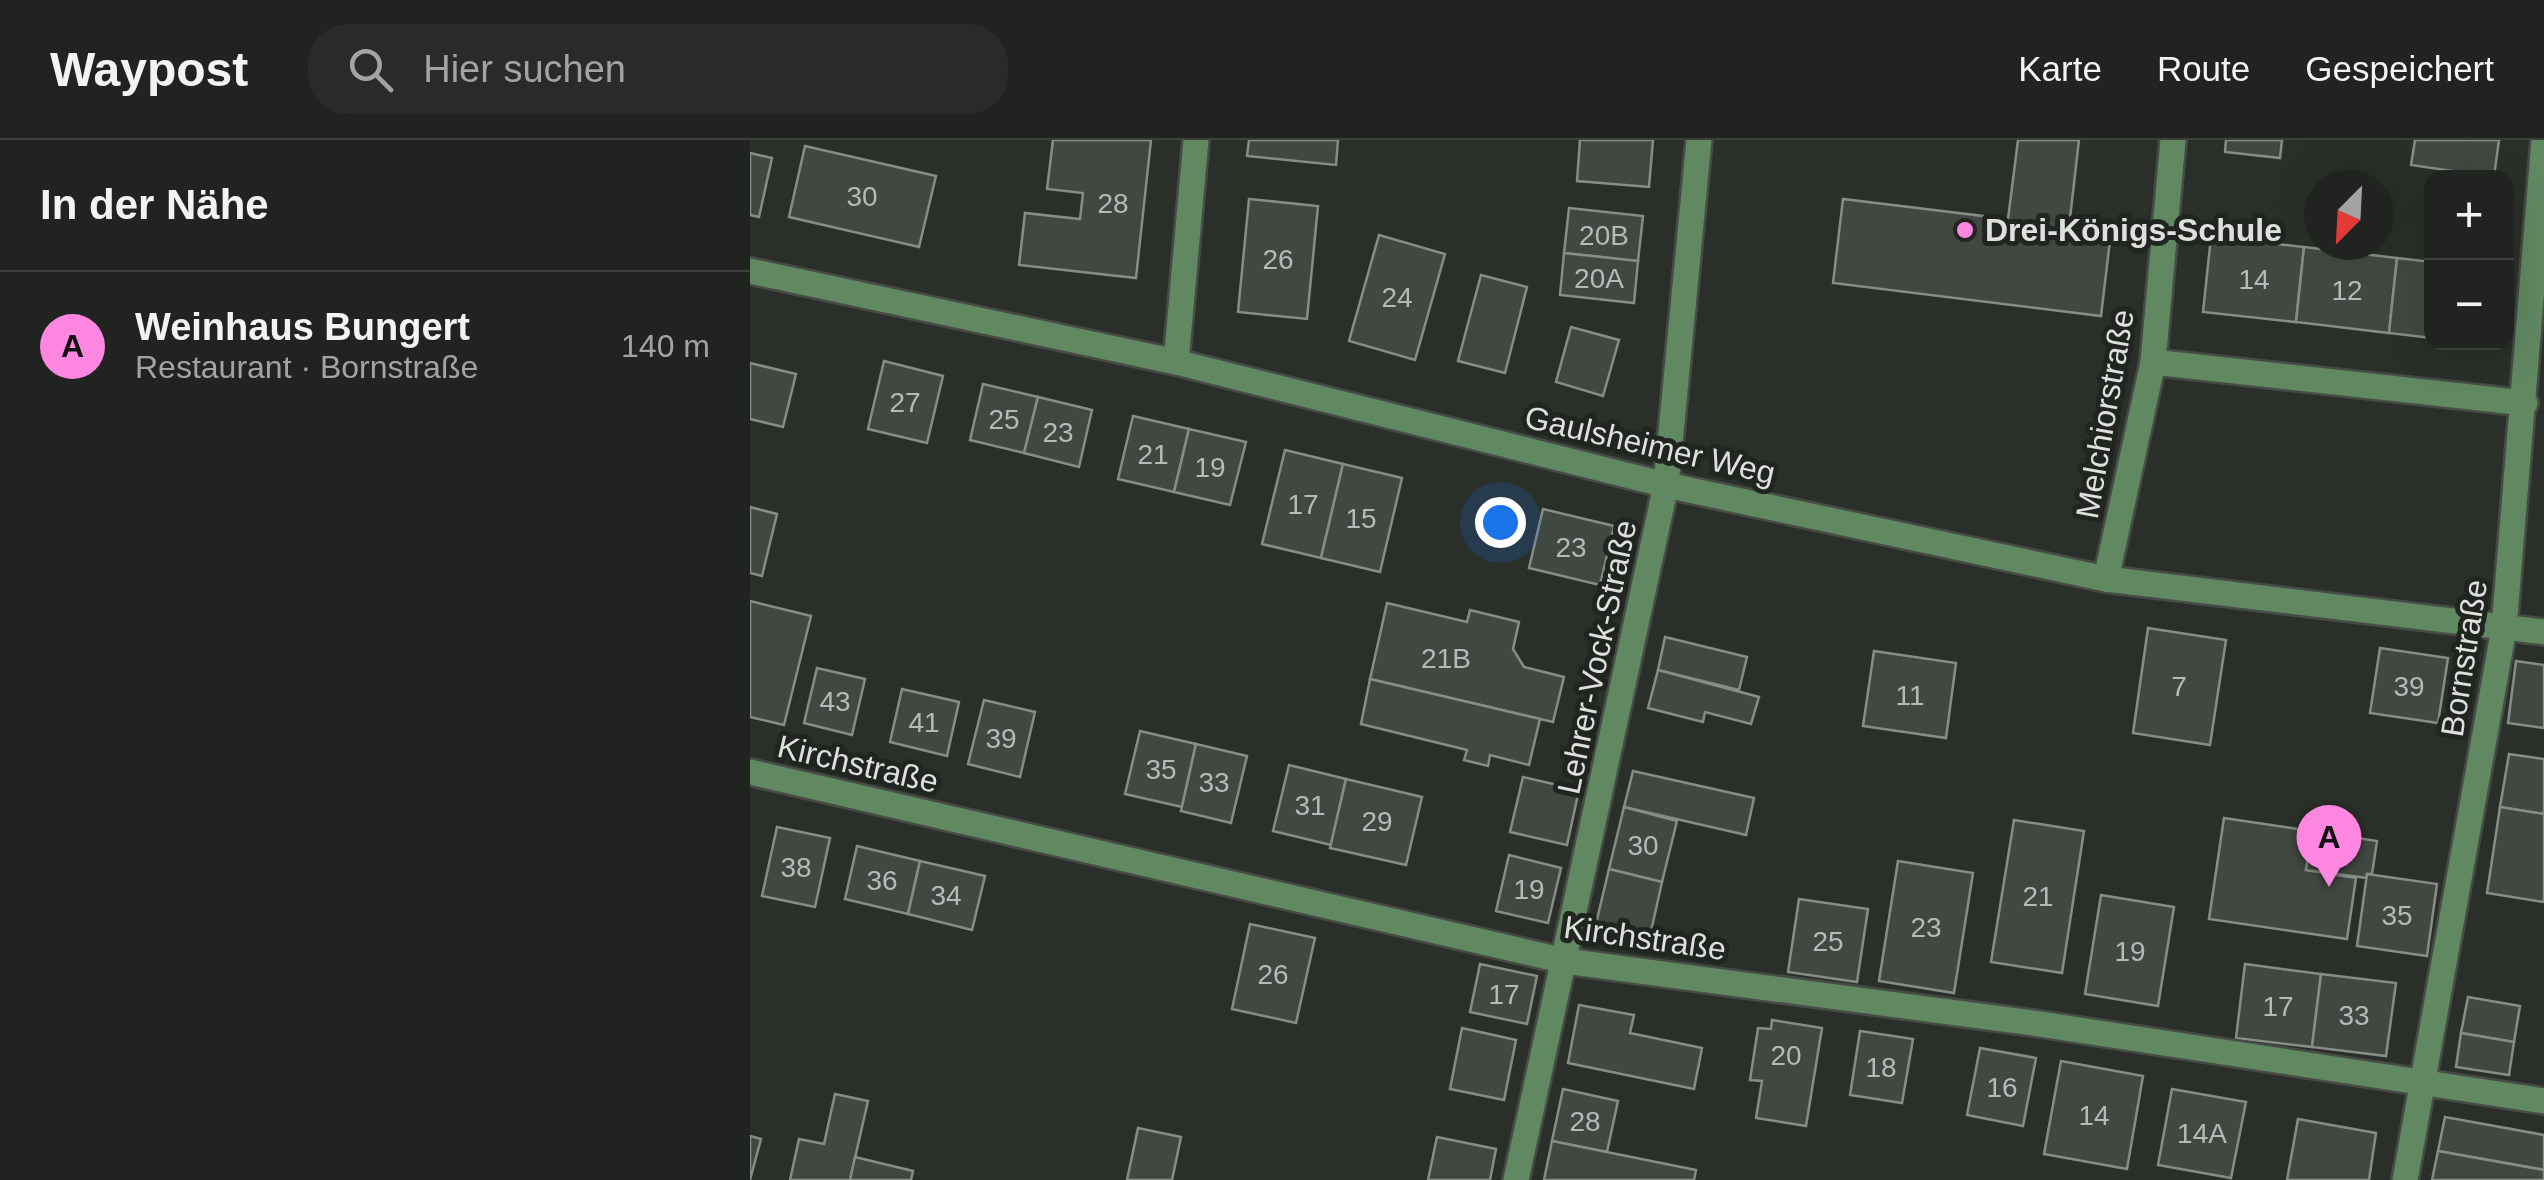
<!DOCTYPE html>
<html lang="de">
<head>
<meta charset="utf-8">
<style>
	body { margin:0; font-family:Arial,sans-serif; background:#282b28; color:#f1f3f6 }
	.controls { position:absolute; right:30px; top:30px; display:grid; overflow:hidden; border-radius:20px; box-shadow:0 10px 40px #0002 }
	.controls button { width:90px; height:90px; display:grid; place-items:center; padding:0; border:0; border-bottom:2px solid #3d403d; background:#20231f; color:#f1f3f6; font:50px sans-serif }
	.compass { position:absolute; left:1554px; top:30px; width:90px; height:90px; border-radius:50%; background:#20231f; box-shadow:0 10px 40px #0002; rotate:204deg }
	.you { position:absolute; left:750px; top:382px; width:35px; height:35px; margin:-25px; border:8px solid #fff; border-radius:50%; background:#1a73e8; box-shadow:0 0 0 15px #1a73e833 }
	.badge { display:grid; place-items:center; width:65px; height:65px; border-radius:50%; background:#fd86e1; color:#111; font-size:32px; font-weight:700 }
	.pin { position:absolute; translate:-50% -82px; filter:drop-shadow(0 2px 5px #0008) }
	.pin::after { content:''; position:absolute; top:52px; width:35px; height:30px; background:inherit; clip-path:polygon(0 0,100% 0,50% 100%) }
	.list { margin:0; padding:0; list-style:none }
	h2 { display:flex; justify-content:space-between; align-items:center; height:130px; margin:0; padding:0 40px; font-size:42px }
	h2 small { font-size:32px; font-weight:400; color:#a2a4a4 }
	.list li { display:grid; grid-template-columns:65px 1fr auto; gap:30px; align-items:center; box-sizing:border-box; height:150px; padding:0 40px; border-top:2px solid #3d403d }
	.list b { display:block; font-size:38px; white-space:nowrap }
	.list p { margin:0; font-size:32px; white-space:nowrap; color:#a2a4a4 }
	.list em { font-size:32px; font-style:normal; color:#a2a4a4 }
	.icon { flex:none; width:55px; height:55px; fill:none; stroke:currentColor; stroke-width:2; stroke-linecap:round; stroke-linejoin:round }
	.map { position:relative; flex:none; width:1794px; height:1040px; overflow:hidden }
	header { display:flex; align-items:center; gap:60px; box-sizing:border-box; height:140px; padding:0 50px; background:#20231f; border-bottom:2px solid #3d403d }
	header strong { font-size:48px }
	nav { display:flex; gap:55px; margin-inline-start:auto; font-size:35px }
	.search { width:700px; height:90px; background:#282b28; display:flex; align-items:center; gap:25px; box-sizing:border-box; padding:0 35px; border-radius:40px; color:#a2a4a4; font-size:38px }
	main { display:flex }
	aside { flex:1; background:#20231f }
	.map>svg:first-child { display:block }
</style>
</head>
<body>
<header>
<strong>Waypost</strong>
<div class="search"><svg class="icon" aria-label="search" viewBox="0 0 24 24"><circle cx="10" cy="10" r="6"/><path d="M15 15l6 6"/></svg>Hier suchen</div>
<nav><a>Karte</a><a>Route</a><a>Gespeichert</a></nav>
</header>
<main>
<aside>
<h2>In der Nähe<small></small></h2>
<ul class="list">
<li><span class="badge">A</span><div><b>Weinhaus Bungert</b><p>Restaurant · Bornstraße</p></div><em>140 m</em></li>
</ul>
</aside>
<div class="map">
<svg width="1794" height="1040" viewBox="0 0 1794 1040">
	<rect width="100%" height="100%" fill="#2a2f29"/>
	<!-- building -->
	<g fill="#414741" stroke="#868c86" stroke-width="2.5">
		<path d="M 303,0 L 401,0 L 386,138 L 269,125 L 275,73 L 330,79 L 333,53 L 297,49 Z"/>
		<path d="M 499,0 L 588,0 L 586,25 L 497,16 Z"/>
		<path d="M 830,0 L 903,0 L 899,47 L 827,41 Z"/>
		<path d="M 1268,0 L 1329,0 L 1319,87 L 1361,92 L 1351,176 L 1083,143 L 1093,59 L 1258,79 Z"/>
		<path d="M 1476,0 L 1532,0 L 1530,18 L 1475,12 Z"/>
		<path d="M 1665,0 L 1749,0 L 1744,37 L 1661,25 Z"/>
		<path d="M 55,6 L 186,36 L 169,107 L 39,77 Z"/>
		<path d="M 0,13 L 22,18 L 9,77 L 0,75 Z"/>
		<path d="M 499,59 L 568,66 L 557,179 L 488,172 Z"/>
		<path d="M 819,68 L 893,76 L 888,121 L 814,113 Z"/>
		<path d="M 629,95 L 695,114 L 665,220 L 599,201 Z"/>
		<path d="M 1461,97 L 1554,107 L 1546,182 L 1453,172 Z"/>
		<path d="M 1554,107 L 1647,118 L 1639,193 L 1546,182 Z"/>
		<path d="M 814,113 L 888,121 L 884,163 L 810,155 Z"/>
		<path d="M 1647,118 L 1682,122 L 1682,198 L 1639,193 Z"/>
		<path d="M 731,135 L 777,147 L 755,233 L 708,221 Z"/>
		<path d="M 821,187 L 869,200 L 853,256 L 806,242 Z"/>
		<path d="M 134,221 L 193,236 L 177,303 L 118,289 Z"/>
		<path d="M 0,223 L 46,234 L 33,287 L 0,279 Z"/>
		<path d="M 233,244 L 288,257 L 274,313 L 220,300 Z"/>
		<path d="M 288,257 L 342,270 L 329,327 L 274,313 Z"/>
		<path d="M 383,276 L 439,289 L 424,352 L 368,339 Z"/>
		<path d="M 439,289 L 496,302 L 480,365 L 424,352 Z"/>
		<path d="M 535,310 L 593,324 L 571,418 L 512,404 Z"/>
		<path d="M 593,324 L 652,338 L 630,432 L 571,418 Z"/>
		<path d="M 0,367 L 27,374 L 12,436 L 0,433 Z"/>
		<path d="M 793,369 L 864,386 L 850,445 L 779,428 Z"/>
		<path d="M 0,461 L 61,476 L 34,585 L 0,577 Z"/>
		<path d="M 637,463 L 717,482 L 720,470 L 769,482 L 763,509 L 774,527 L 814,537 L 803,582 L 620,539 Z"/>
		<path d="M 1398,488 L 1476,500 L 1460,605 L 1383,593 Z"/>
		<path d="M 915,497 L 997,517 L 989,550 L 908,530 Z"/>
		<path d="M 1630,508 L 1698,518 L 1688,583 L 1620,573 Z"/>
		<path d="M 1124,511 L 1206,523 L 1196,598 L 1113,586 Z"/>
		<path d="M 1766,521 L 1794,525 L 1794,588 L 1758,583 Z"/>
		<path d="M 67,528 L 115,539 L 102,595 L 54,583 Z"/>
		<path d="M 908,530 L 1009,557 L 1001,584 L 955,572 L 953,582 L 898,568 Z"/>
		<path d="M 620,539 L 790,579 L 779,625 L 740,615 L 738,626 L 714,620 L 717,610 L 611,584 Z"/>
		<path d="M 152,549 L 209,562 L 197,616 L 140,602 Z"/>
		<path d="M 234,560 L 285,572 L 270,637 L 218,624 Z"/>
		<path d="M 390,591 L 446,604 L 432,667 L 375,654 Z"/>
		<path d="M 446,604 L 497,616 L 481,683 L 431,671 Z"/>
		<path d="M 1759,614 L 1794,619 L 1794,674 L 1750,667 Z"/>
		<path d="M 539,625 L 596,639 L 581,705 L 523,691 Z"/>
		<path d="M 883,631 L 1004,658 L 996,695 L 874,667 Z"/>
		<path d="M 773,637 L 829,650 L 817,705 L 760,692 Z"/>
		<path d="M 596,639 L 672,657 L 656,725 L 580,708 Z"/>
		<path d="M 874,667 L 927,681 L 912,742 L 859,729 Z"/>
		<path d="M 1750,667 L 1794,674 L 1794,762 L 1737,753 Z"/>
		<path d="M 1474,678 L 1562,691 L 1556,730 L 1606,738 L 1597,799 L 1459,779 Z"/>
		<path d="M 1264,680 L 1334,691 L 1312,833 L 1241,822 Z"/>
		<path d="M 27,687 L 80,698 L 65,767 L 12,756 Z"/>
		<path d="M 1562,691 L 1627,701 L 1622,734 L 1617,734 L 1617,738 L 1556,730 Z"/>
		<path d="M 107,706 L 170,721 L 158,774 L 95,759 Z"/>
		<path d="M 759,715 L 811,728 L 798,783 L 746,771 Z"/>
		<path d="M 170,721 L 235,736 L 222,790 L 158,774 Z"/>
		<path d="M 1148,721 L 1223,733 L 1204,853 L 1129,841 Z"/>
		<path d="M 859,729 L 912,742 L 898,805 L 844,792 Z"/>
		<path d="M 1617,734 L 1687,744 L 1677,816 L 1607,806 Z"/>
		<path d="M 1351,755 L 1424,767 L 1408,866 L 1335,854 Z"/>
		<path d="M 1049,759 L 1118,769 L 1107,842 L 1038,832 Z"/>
		<path d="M 500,784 L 565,798 L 546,883 L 482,869 Z"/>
		<path d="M 730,824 L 787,836 L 777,884 L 720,872 Z"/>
		<path d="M 1495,824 L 1571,834 L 1562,907 L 1486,898 Z"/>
		<path d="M 1571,834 L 1646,843 L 1636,916 L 1562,907 Z"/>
		<path d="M 1718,857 L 1770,866 L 1764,902 L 1711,893 Z"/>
		<path d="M 829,865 L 884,875 L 880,893 L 952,908 L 944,949 L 818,923 Z"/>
		<path d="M 1022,880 L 1072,888 L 1056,986 L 1006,978 L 1012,941 L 1000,940 L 1008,888 L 1021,889 Z"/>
		<path d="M 712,888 L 766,900 L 754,960 L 700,949 Z"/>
		<path d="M 1110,891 L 1163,899 L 1152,963 L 1100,955 Z"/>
		<path d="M 1711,893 L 1764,902 L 1759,935 L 1706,927 Z"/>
		<path d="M 1230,908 L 1286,918 L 1273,986 L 1217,975 Z"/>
		<path d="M 1311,921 L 1393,936 L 1377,1029 L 1294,1014 Z"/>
		<path d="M 813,949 L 868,961 L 857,1012 L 802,1001 Z"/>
		<path d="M 1422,949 L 1496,962 L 1481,1038 L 1408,1025 Z"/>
		<path d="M 85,954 L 118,961 L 100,1040 L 40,1040 L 49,999 L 74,1004 Z"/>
		<path d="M 1695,977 L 1794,995 L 1794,1030 L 1688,1011 Z"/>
		<path d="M 1548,979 L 1626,993 L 1619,1040 L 1537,1040 Z"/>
		<path d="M 388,988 L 431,997 L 422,1040 L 377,1040 Z"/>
		<path d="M 0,996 L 11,999 L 0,1040 Z"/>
		<path d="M 687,997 L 746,1009 L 740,1040 L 678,1040 Z"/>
		<path d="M 802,1001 L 946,1030 L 944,1040 L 794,1040 Z"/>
		<path d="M 1688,1011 L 1794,1030 L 1794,1040 L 1682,1040 Z"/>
		<path d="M 105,1017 L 163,1031 L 161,1040 L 100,1040 Z"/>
	</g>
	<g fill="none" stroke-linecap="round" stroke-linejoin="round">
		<defs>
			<g id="minor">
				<path d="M 0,131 L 426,222 L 916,345 L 1356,439 L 1794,492"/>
				<path d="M 426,222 L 446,0"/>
				<path d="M 1403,222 L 1775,263"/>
				<path d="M 1356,439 L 1403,222 L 1423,0"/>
				<path d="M 0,632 L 815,821 L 1290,884 L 1794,961"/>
				<path d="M 766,1040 L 916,345 L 949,0"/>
				<path d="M 1655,1040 L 1754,488 L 1794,0"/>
			</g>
		</defs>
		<!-- minor casing -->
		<use href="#minor" stroke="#474b46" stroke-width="30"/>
		<!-- minor -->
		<use href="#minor" stroke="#608861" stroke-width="25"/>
	</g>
	<!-- markers -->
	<circle fill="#fd86e1" stroke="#202520" stroke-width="4" cx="1215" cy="90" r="10"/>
	<g text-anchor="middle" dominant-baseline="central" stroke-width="10" stroke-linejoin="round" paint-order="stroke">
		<!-- number labels -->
		<g font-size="28" fill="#b6bab6">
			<text x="112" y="56">30</text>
			<text x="363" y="63">28</text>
			<text x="854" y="95">20B</text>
			<text x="528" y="119">26</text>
			<text x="849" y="138">20A</text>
			<text x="1504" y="139">14</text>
			<text x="1597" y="150">12</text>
			<text x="647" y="157">24</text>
			<text x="155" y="262">27</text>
			<text x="254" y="279">25</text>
			<text x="308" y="292">23</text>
			<text x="403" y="314">21</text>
			<text x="460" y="327">19</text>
			<text x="553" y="364">17</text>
			<text x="611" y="378">15</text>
			<text x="821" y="407">23</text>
			<text x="696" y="518">21B</text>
			<text x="1429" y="546">7</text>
			<text x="1659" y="546">39</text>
			<text x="1160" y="555">11</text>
			<text x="85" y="561">43</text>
			<text x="174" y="582">41</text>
			<text x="251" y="598">39</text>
			<text x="411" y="629">35</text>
			<text x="464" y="642">33</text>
			<text x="560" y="665">31</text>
			<text x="627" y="681">29</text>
			<text x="893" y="705">30</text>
			<text x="46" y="727">38</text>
			<text x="132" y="740">36</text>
			<text x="779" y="749">19</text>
			<text x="196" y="755">34</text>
			<text x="1288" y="756">21</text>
			<text x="1647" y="775">35</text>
			<text x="1176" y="787">23</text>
			<text x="1078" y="801">25</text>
			<text x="1380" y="811">19</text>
			<text x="523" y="834">26</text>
			<text x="754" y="854">17</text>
			<text x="1528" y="866">17</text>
			<text x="1604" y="875">33</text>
			<text x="1036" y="915">20</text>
			<text x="1131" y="927">18</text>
			<text x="1252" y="947">16</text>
			<text x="1344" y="975">14</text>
			<text x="835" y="981">28</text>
			<text x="1452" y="993">14A</text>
		</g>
		<!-- poi labels -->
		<g font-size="32" font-weight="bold" fill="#dde0dd" stroke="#202520" text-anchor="start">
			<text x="1235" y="90">Drei-Königs-Schule</text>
		</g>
		<!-- street labels -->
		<g font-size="32" fill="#dde0dd" stroke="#202520">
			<text transform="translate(1355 274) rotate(-80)">Melchiorstraße</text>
			<text transform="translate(900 305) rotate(13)">Gaulsheimer Weg</text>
			<text transform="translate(847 517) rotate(-78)">Lehrer-Vock-Straße</text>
			<text transform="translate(1714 518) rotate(-81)">Bornstraße</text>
			<text transform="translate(108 624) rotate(13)">Kirchstraße</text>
			<text transform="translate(895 798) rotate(8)">Kirchstraße</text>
		</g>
	</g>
</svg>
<div class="controls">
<button>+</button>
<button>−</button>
</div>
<svg class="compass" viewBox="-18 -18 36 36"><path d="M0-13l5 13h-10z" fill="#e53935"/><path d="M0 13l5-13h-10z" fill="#a2a4a4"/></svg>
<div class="you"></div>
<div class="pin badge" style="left:1579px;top:747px">A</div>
</div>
</main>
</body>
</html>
